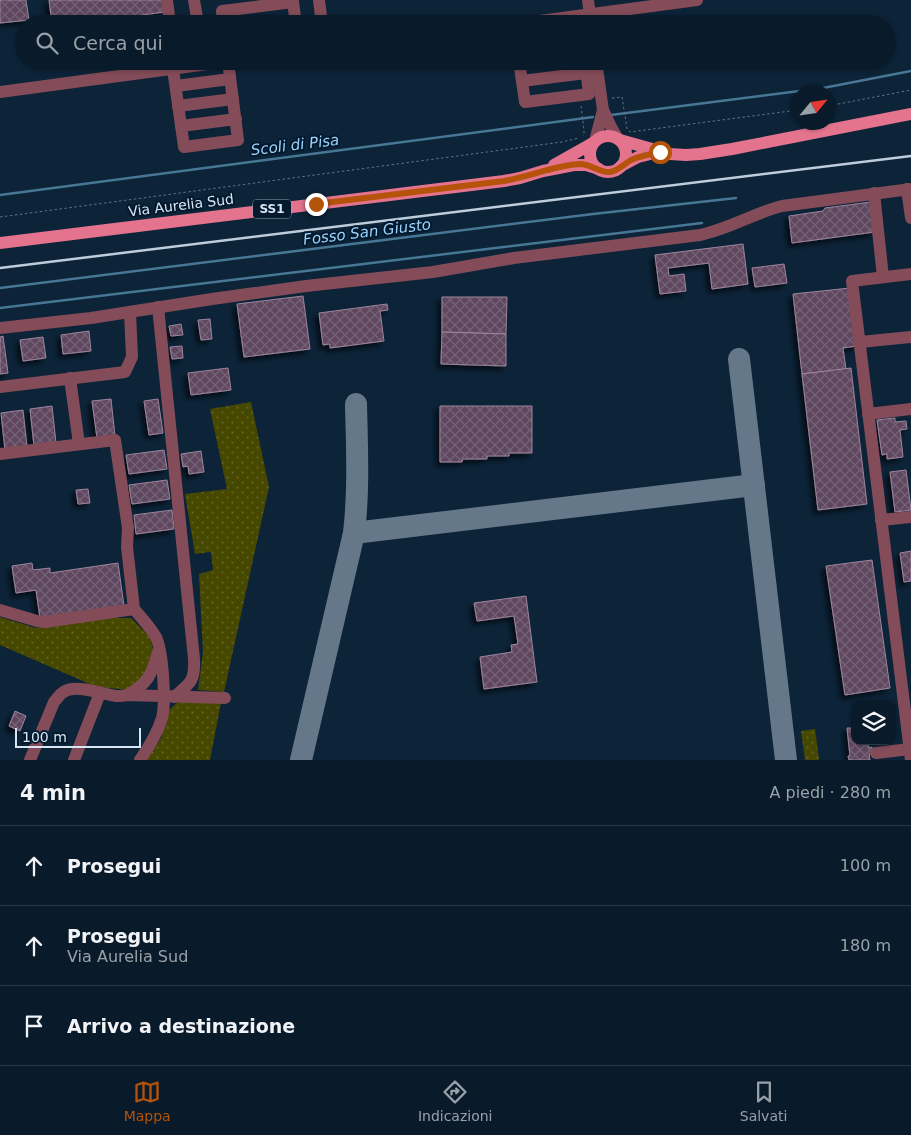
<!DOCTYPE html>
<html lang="it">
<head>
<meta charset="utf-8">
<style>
	body { margin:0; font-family:"DejaVu Sans",sans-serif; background:#122332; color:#f1f3f6 }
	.controls { position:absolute; right:15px; bottom:15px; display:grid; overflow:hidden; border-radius:10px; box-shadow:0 1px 4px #0004 }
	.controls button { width:45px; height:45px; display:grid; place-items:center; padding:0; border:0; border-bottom:1px solid #293847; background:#091a2a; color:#f1f3f6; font:25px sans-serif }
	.compass { position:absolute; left:791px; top:85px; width:45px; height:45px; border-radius:50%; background:#091a2a; box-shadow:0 1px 4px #0004; rotate:61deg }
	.scale { position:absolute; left:15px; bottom:12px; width:126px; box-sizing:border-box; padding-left:5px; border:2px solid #d8e6f4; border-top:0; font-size:14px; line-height:18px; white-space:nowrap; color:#d8e6f4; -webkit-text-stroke:4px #031a2e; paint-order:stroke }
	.stop { position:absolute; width:15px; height:15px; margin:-11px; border:4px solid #b45309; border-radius:50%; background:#fff }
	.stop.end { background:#b45309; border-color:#fff; box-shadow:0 1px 5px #0008 }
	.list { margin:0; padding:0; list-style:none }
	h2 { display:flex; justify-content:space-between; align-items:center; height:65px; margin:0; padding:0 20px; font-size:21px }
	h2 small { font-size:16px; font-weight:400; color:#99a1a8 }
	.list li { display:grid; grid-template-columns:32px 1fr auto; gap:15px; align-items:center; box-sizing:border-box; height:80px; padding:0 20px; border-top:1px solid #293847 }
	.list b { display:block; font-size:19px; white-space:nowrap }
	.list p { margin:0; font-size:16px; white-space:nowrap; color:#99a1a8 }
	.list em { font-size:16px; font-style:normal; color:#99a1a8 }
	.icon { flex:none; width:28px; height:28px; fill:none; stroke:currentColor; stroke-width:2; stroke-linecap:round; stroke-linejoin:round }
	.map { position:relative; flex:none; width:911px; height:760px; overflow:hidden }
	.search { position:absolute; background:#091a2a; box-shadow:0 1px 4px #0004; left:15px; right:15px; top:15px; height:55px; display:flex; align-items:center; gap:12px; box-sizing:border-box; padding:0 18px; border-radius:28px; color:#99a1a8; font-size:19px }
	.sheet { height:305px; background:#091a2a }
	nav { display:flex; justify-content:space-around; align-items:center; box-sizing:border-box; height:70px; border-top:1px solid #293847; background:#091a2a; font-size:14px; color:#99a1a8 }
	nav a { display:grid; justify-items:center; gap:2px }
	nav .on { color:#b45309 }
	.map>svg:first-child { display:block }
</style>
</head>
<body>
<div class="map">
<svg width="911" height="760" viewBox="0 0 911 760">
	<defs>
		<pattern id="grass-dots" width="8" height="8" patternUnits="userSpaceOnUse" patternTransform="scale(1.25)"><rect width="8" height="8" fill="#464800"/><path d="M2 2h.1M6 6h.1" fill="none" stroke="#606226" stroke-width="1.8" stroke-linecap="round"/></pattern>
		<pattern id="building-cross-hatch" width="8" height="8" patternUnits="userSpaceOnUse" patternTransform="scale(1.25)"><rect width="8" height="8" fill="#5f475e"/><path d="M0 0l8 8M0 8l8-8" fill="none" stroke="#756276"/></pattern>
		<filter id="shadow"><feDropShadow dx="-4" dy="4" stdDeviation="2.5" flood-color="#0009"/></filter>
	</defs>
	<rect width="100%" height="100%" fill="#0c2338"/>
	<!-- grass -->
	<g fill="url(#grass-dots)">
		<path d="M 251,402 L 269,487 L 224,692 L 198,690 L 203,652 L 199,574 L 213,570 L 211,552 L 195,554 L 185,494 L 227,489 L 210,409 Z"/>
		<path d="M 0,617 L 36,628 L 102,618 L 131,618 L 150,637 L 153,649 L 151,665 L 145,676 L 129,690 L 90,686 L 85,682 L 0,645 Z"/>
		<path d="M 179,701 L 221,703 L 210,760 L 147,760 L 161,738 L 169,710 Z"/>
		<path d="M 815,729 L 819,760 L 805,760 L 801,731 Z"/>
	</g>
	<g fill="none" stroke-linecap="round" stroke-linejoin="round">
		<!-- stream -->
		<g stroke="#487796" stroke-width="2.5">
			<path d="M 611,115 L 823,88 L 911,71"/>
			<path d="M 0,195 L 593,117"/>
			<path d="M 0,288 L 593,214 L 736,198"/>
			<path d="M 0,308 L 702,223"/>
		</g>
		<!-- taxiway -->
		<g stroke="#65788a" stroke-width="22">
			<path d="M 739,359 L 786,760"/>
			<path d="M 354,533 L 754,485"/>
			<path d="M 301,760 L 354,533 C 359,490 357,447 356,404"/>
		</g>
	</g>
	<!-- building -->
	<g fill="url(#building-cross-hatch)" stroke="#9e849e" filter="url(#shadow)">
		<path d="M 0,0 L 26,0 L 29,20 L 0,23 Z"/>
		<path d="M 49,0 L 164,0 L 165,12 L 74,24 L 52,24 Z"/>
		<path d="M 871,202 L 875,232 L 792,243 L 789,216 L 823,211 L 825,208 Z"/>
		<path d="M 743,244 L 748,284 L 712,289 L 709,263 L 668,268 L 669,276 L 684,274 L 686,291 L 660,294 L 655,255 Z"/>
		<path d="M 784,264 L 787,283 L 755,287 L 752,268 Z"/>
		<path d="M 850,288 L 857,346 L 843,348 L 846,369 L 802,374 L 793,294 Z"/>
		<path d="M 303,296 L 310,349 L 244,357 L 237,304 Z"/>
		<path d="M 442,297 L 507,297 L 506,334 L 442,332 Z"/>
		<path d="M 387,304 L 388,310 L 380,311 L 384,341 L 330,348 L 330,344 L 323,345 L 319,313 Z"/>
		<path d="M 210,319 L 212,339 L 201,340 L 198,320 Z"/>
		<path d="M 181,324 L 183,335 L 171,336 L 169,326 Z"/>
		<path d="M 89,331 L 91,351 L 63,354 L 61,335 Z"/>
		<path d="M 442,332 L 506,334 L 506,366 L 441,364 Z"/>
		<path d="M 3,336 L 8,373 L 0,374 L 0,337 Z"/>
		<path d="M 43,337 L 46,358 L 23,361 L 20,340 Z"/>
		<path d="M 182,346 L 183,358 L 172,359 L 170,347 Z"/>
		<path d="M 228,368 L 231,390 L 191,395 L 188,373 Z"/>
		<path d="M 851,368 L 867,504 L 818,510 L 802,374 Z"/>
		<path d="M 111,399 L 115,436 L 97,438 L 92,401 Z"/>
		<path d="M 158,399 L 163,433 L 149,435 L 144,401 Z"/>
		<path d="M 52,406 L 56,443 L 34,446 L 30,409 Z"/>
		<path d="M 440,406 L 532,406 L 532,453 L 509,453 L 509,456 L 487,456 L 487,459 L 463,459 L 462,462 L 440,462 Z"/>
		<path d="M 23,410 L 27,447 L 5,450 L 1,413 Z"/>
		<path d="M 895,418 L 895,422 L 906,421 L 907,429 L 900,430 L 903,457 L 887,459 L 887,454 L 882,455 L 877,420 Z"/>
		<path d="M 164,450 L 167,469 L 129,474 L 126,455 Z"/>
		<path d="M 201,451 L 204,472 L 189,474 L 188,466 L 183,467 L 181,454 Z"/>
		<path d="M 906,470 L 911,510 L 895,512 L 890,472 Z"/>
		<path d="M 167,480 L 170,499 L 132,504 L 129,485 Z"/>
		<path d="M 88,489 L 90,503 L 78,504 L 76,490 Z"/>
		<path d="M 172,510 L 174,529 L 136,534 L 134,515 Z"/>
		<path d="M 911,551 L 911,581 L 904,582 L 900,553 Z"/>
		<path d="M 872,560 L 890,688 L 845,695 L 826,566 Z"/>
		<path d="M 32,563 L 33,570 L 50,568 L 50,573 L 118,563 L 124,606 L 40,618 L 36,590 L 16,593 L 12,566 Z"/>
		<path d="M 526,596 L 537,682 L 484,689 L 480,657 L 512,652 L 511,645 L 518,644 L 514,616 L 477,621 L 474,603 Z"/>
		<path d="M 15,711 L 26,716 L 20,731 L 9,726 Z"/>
		<path d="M 847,728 L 855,728 L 855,741 L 868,741 L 869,748 L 872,747 L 873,754 L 869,754 L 870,760 L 849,760 L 848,756 L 850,756 Z"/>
	</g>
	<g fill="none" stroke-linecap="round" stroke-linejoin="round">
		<!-- path -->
		<g stroke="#617486" stroke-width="1" stroke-dasharray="2.5 2.5" stroke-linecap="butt">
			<path d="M 612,98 L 622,97 L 627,129 L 630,132 L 798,110"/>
			<path d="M 581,106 L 584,130 L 584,135 L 583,136"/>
			<path d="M 828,106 L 911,90"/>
			<path d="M 0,217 L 562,142 L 579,138"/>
		</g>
		<!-- minor -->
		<g stroke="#834c58" stroke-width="12">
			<path d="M 167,0 L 170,24"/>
			<path d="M 194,0 L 198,24"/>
			<path d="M 319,0 L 322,24"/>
			<path d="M 588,0 L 591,24"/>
			<path d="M 223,24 L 222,11 L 293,2 L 296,24"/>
			<path d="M 517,24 L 697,0"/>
			<path d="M 519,61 L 525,102 L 589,94 L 585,61"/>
			<path d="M 596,61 L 603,110 L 611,127 L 618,139"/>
			<path d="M 173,69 L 184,147 L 238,140 L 228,61"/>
			<path d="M 522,81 L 586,73"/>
			<path d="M 176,86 L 230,79"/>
			<path d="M 0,92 L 230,61"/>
			<path d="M 178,106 L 233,99"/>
			<path d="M 181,126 L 236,119"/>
			<path d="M 595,141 L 603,110"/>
			<path d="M 907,189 L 911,218"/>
			<path d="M 874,193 L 883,277"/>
			<path d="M 158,307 L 194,659 C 195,681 191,683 174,697"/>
			<path d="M 0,328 L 91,318 L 212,299 L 306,286 L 433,272 L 514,258 L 700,235 C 729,229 754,213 782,206 L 911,189"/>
			<path d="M 860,342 L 911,337"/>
			<path d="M 70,378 L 79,444"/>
			<path d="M 0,387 L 125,372 L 132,357 L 130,312"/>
			<path d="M 868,414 L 911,409"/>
			<path d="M 0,454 L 115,440 L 128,528 L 127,547 L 134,609 L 45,622 L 37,621 L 0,610"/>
			<path d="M 881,520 L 911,517"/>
			<path d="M 134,609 C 142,618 150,627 156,637 C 163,652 166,702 162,718 C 157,734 149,747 140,760"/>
			<path d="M 127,695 C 148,684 152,674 158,652"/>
			<path d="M 876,753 L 910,749"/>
			<path d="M 30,760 L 54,702 C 57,699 59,695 62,693 C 75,683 101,694 116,696 C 120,696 124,696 127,695 L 225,698"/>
			<path d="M 74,760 L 100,693"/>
			<path d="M 911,760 L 852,281 L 911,274"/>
		</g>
		<!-- major -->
		<g stroke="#e4738e" stroke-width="12">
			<circle cx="608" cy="154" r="18"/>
			<path d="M 620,140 L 670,154 L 686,155 L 700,154 L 732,149 L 911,114"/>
			<path d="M 554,165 L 593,143"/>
			<path d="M 621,166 L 638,157 L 658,152"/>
			<path d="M 0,243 L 504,181 L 520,178 L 543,171 L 574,165 L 586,165 L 599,169"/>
		</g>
		<!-- rail -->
		<path stroke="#becddc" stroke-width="2.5" d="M 0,268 L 911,156"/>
	</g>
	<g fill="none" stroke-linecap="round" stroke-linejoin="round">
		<!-- route -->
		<path stroke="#b45309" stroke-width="6" d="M 316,204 L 504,181 C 530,177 555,165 580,164 C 591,164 600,173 610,172 C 618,171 624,164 631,160 C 640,156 650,154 660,152"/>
	</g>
	<g text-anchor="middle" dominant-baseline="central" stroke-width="4" stroke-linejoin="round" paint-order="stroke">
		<!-- shield labels -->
		<rect fill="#031a2e" stroke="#98a9b9" stroke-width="1" x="253" y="199.5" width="38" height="19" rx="4"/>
		<g font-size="12" font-weight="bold" fill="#d8e6f4">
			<text x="272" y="209">SS1</text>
		</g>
		<!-- street labels -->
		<g font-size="14" fill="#d8e6f4" stroke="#031a2e">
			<text transform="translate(181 205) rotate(-7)">Via Aurelia Sud</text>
		</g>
		<!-- water labels -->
		<g font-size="15" font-style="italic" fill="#9cd3fe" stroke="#031a2e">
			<text transform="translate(295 145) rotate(-7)">Scoli di Pisa</text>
			<text transform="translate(367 232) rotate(-7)">Fosso San Giusto</text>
		</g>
	</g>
</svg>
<div class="controls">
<button><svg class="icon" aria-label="layers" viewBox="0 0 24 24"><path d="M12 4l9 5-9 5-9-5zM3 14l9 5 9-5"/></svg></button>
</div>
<svg class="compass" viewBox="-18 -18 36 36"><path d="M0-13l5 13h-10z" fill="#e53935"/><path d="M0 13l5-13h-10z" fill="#99a1a8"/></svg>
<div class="scale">100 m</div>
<div class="stop" style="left:660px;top:152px"></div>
<div class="stop end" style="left:316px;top:204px"></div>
<div class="search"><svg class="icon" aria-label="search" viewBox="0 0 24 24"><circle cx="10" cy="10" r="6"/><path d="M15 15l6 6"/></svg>Cerca qui</div>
</div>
<section class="sheet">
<h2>4 min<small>A piedi · 280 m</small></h2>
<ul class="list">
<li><svg class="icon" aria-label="ahead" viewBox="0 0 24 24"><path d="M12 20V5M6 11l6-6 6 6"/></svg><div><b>Prosegui</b></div><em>100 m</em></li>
<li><svg class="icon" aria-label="ahead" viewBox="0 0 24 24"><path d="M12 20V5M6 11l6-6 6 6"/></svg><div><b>Prosegui</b><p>Via Aurelia Sud</p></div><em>180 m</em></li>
<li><svg class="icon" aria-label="arrive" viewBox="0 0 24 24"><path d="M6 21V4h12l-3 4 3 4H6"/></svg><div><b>Arrivo a destinazione</b></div></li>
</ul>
</section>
<nav>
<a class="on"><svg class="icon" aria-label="map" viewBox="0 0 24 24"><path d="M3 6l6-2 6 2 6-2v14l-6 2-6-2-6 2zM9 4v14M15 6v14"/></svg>Mappa</a>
<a><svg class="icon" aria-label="directions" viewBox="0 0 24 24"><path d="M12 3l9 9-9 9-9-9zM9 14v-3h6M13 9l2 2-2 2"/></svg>Indicazioni</a>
<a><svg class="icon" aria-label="saved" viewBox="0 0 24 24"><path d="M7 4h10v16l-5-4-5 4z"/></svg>Salvati</a>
</nav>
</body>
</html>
